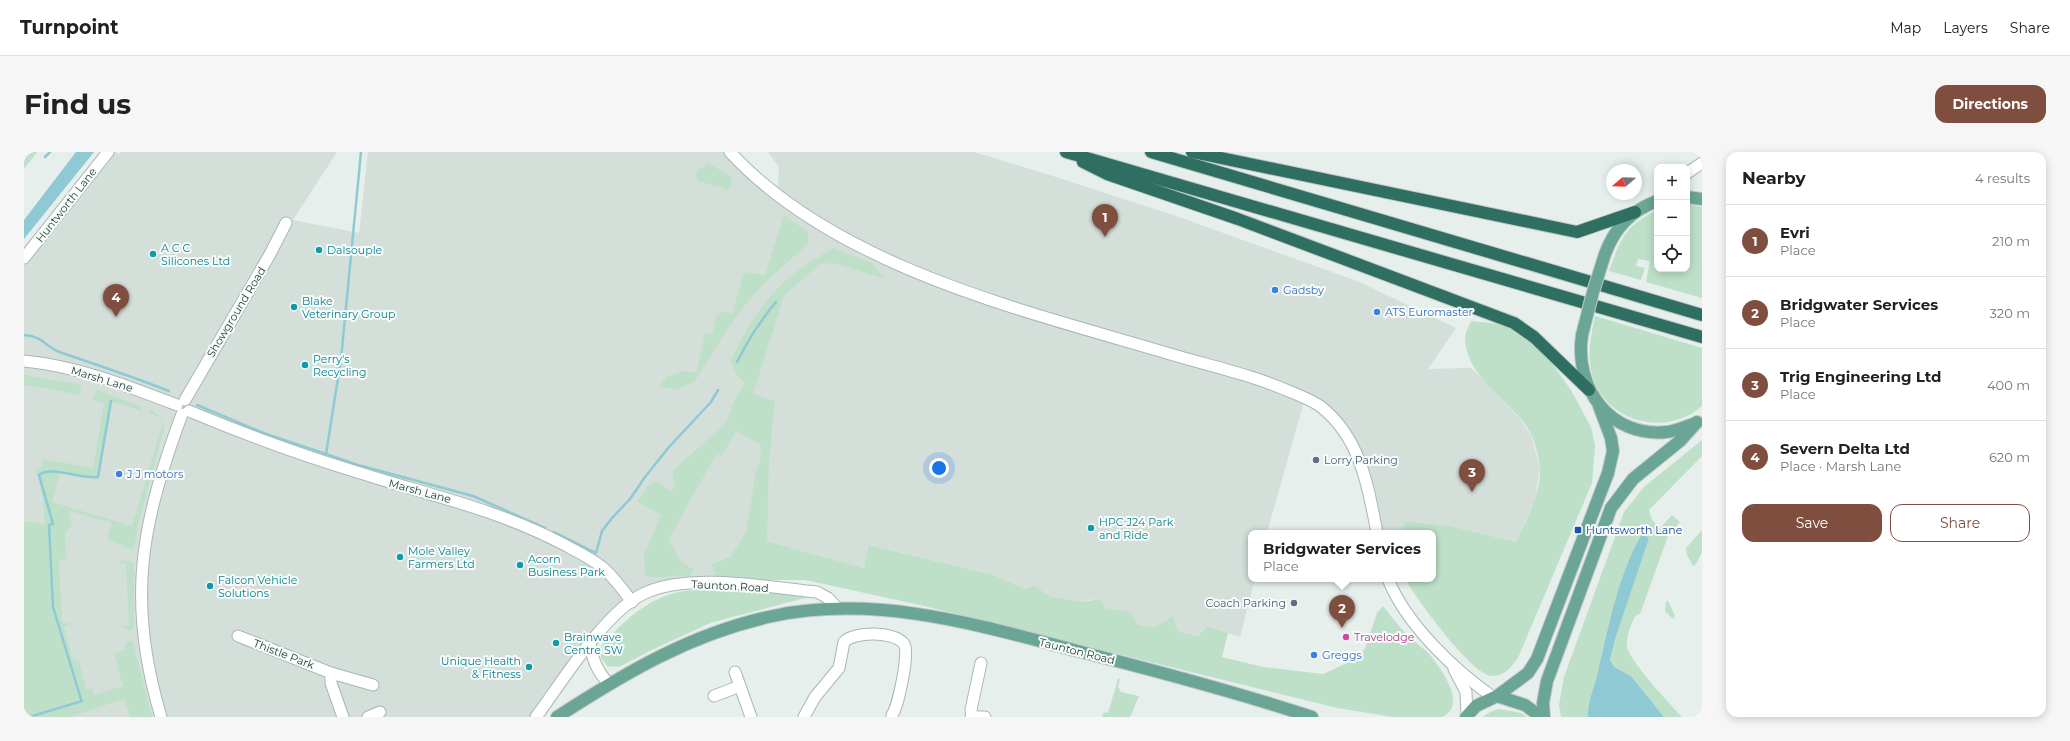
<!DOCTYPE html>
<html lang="en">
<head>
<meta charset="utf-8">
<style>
	body { margin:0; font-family:Montserrat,sans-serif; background:#f6f6f6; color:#202124 }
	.controls { position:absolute; right:12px; top:12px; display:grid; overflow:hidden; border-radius:8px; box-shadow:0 2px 10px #0003 }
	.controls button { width:36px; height:36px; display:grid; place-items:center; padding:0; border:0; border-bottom:1px solid #e0e0e0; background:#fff; color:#202124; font:20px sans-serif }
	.compass { position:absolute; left:1582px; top:12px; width:36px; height:36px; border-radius:50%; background:#fff; box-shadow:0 2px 10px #0003; rotate:251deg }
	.you { position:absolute; left:915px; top:316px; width:14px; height:14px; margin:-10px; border:3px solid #fff; border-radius:50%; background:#1a73e8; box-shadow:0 0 0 6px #1a73e833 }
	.badge { display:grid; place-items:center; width:26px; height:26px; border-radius:50%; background:#7f4e3f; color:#fff; font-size:13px; font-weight:700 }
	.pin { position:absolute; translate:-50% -33px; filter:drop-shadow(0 1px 2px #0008) }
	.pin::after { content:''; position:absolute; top:21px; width:14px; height:12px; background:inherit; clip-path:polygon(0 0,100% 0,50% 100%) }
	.popup { position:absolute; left:1224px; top:378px; width:188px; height:52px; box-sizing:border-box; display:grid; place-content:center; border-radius:8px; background:#fff; filter:drop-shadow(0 1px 3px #0005); font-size:13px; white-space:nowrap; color:#757577 }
	.popup b { font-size:15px; color:#202124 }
	.popup::after { content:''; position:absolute; left:50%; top:100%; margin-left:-8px; border:8px solid transparent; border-top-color:#fff }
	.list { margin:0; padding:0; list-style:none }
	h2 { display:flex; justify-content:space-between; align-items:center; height:52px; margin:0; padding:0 16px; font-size:17px }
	h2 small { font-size:13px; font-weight:400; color:#757577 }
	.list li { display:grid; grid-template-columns:26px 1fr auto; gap:12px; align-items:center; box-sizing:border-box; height:72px; padding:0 16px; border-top:1px solid #e0e0e0 }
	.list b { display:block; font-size:15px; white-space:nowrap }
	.list p { margin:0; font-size:13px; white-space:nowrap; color:#757577 }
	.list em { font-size:13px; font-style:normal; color:#757577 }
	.actions { display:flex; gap:8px; padding:12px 16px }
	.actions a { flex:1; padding:9px 0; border:1px solid #7f4e3f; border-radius:12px; text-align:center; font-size:14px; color:#7f4e3f }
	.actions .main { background:#7f4e3f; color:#fff }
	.icon { flex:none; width:22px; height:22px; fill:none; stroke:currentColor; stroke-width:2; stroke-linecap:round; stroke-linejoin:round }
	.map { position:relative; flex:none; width:1678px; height:565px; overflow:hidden; border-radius:12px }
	header { display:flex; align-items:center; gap:24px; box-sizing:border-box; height:56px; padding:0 20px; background:#fff; border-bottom:1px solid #e0e0e0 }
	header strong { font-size:19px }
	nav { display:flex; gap:22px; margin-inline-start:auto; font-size:14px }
	.intro { display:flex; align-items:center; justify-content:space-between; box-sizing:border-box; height:96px; padding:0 24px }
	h1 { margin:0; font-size:28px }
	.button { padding:10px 18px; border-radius:12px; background:#7f4e3f; color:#fff; font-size:14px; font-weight:700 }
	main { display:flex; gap:24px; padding:0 24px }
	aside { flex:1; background:#fff; border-radius:12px; box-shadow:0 2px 10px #0003 }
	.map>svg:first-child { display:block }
</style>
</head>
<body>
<header>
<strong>Turnpoint</strong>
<nav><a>Map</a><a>Layers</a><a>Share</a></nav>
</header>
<div class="intro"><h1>Find us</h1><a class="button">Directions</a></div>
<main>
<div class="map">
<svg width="1678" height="565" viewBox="0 0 1678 565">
	<rect width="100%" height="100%" fill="#e6efeb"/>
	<!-- built -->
	<path fill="#d4dfda" d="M 84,0 L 91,0 L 95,2 L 97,0 L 313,0 L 269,68 L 335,81 L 344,0 L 706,0 L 749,40 L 754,33 L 755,15 L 744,0 L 950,0 L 1032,25 L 1155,65 L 1333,129 L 1432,176 L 1404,217 L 1446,216 L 1453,221 L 1495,266 L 1507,283 L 1516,316 L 1511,347 L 1492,390 L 1426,374 L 1381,369 L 1376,381 L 1353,381 L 1329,293 L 1281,246 L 1243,381 L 1227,381 L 1227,427 L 1231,427 L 1216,485 L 1183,474 L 1174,484 L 1154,479 L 1149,465 L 1128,476 L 1113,472 L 1107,460 L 1082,456 L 1067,447 L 1059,450 L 1026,444 L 1017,438 L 1001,437 L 970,423 L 846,393 L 840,416 L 743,389 L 687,412 L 692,428 L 633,436 L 590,464 L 512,565 L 0,565 L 0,106 Z"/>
	<!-- green -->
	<g fill="#bfe0c8">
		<path d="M 0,0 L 13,0 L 0,17 Z"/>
		<path d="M 685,11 L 708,26 L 705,38 L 675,30 L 672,24 L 674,18 Z"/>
		<path d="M 1663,52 L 1678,55 L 1678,146 L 1622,130 L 1626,109 L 1614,107 L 1612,114 L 1621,116 L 1617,128 L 1585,119 C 1597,86 1601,74 1633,58 L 1633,117 L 1663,117 Z"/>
		<path d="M 760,63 L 784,80 L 784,92 L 748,124 L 726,147 L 706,173 L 671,229 L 653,238 L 635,235 L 643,224 L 659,219 L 672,220 L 681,181 L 688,183 L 693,162 L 701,159 L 708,162 L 720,120 L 741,123 Z"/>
		<path d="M 809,96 L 848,111 L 861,127 L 810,111 L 796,112 L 760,144 L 729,242 L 751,249 L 745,311 L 743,389 L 840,416 L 845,393 L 970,423 L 1001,437 L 1011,434 L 1026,444 L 1059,450 L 1076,447 L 1082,456 L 1107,460 L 1113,472 L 1128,476 L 1149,464 L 1154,479 L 1174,484 L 1183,474 L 1204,481 L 1198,505 L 1239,515 L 1299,522 L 1334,506 L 1341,496 L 1353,461 L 1359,454 C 1367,465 1376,475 1385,485 C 1391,490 1398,495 1404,501 C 1416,514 1445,554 1418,565 L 1369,565 L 1313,556 L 900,454 L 818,436 L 781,428 L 692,428 L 687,412 L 707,404 L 722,380 L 732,318 L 736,310 L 737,293 L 712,279 L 697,305 L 693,301 L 645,387 L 657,409 L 670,418 L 666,424 C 651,423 636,427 621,424 L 620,403 L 637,363 L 613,350 L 624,333 L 633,329 L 647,340 L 651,334 L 648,319 L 701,272 L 711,247 L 721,231 L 712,223 L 707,208 C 721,176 741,146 768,123 C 780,113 795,105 809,96 Z"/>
		<path d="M 1571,164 L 1678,196 L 1678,254 C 1642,286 1580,270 1568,222 C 1563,203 1567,183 1571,164 Z"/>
		<path d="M 1447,169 L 1476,172 L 1503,183 L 1519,199 L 1547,238 L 1567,275 L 1571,293 L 1568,331 L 1494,506 C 1487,515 1481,524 1468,524 C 1448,524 1392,446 1381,427 L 1409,427 L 1409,381 L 1376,381 L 1381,369 L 1426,374 L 1492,390 C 1502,368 1518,339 1516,315 C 1515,305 1511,291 1507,282 C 1489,248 1442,228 1441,186 C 1441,181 1445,174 1447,169 Z"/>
		<path d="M 0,223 L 54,232 L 57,235 L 57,243 L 0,233 Z"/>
		<path d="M 73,238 L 116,254 L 118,259 L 87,250 L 74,325 L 36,320 L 28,350 L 108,374 L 139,270 L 138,266 L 124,261 L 126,257 L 139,266 L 140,276 L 115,369 L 110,397 L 100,396 L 100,394 L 85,388 L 84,383 L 88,371 L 46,359 L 45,363 L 48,374 L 41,381 L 42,406 L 35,409 L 38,470 L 47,472 L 40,475 L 48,505 L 49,507 L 55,508 L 62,538 L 67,536 L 70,543 L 99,534 L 90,502 L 101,498 L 101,492 L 105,489 L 109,490 L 128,565 L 106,565 L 100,547 L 46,565 L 9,565 L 58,550 L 57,548 L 0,565 L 0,369 L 21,373 L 19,347 L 12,319 L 18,314 L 19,307 L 69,316 L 80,251 L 68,248 Z"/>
		<path d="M 1678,288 L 1678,304 L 1625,358 L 1628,368 L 1636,376 L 1648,363 L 1656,370 L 1644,384 L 1616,462 L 1611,464 C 1607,473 1602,484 1603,494 C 1604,508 1647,553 1658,565 L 1640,565 L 1607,524 L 1590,515 L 1586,509 L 1592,484 L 1584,480 L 1564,565 L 1537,565 L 1535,553 L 1540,525 L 1600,360 L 1620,335 Z"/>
		<path d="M 1678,378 L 1678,400 L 1672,412 L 1669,414 L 1663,403 L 1662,396 Z"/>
		<path d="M 101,408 L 110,411 L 110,474 L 108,478 L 105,479 L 98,475 L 98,473 L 105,473 L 102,412 L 96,411 L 96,409 Z"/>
		<path d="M 698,437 L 745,440 L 785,445 L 686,471 L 628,498 L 595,515 L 583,514 L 577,506 L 576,496 C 597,471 622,447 655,440 C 668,437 684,438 698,437 Z"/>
		<path d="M 1642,449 L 1644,449 L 1651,464 L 1649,467 L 1641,459 Z"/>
		<path d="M 1094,527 L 1096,527 L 1094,535 L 1097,540 L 1115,544 L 1106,565 L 1078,565 L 1080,560 L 1084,561 Z"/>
		<path d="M 1475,557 L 1497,561 L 1503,565 L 1459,565 L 1466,560 Z"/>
	</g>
	<!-- water -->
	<g fill="#8ec9d4">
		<path d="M 52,0 L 70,0 L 0,87 L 0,68 Z"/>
		<path d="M 1618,382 L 1625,386 L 1592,484 L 1586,508 L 1590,515 L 1607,524 L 1640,565 L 1564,565 C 1563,551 1571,534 1574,520 C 1585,474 1594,423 1618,382 Z"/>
	</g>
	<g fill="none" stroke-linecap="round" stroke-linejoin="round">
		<!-- stream -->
		<g stroke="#8ec9d4" stroke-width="2.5">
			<path d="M 337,0 L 317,207 L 302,302 L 334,313 L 449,344 L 521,376"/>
			<path d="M 21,5 L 26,0"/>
			<path d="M 0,183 C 19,184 24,197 38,201 C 74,213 109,225 145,239"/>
			<path d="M 713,210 C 724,188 736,169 752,150"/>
			<path d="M 173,253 L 242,282 L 302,302"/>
			<path d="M 530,380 L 572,401 L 578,379 L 588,366 L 606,347 L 621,325 L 645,295 L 687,250 L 694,238"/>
			<path d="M 57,547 L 29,455 L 25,373 L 29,372 L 15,323 C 26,313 59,328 74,325 L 87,249"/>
			<path d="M 5,565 L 58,549"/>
		</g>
		<defs>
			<g id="street">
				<path d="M 706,0 C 814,117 1006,160 1153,204 C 1191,215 1231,224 1267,240 C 1277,244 1287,248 1296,254 C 1336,285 1344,333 1353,381"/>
				<path d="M 1663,21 L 1678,11"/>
				<path d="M 0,106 L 84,0"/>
				<path d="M 0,209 C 53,214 104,234 153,253"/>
				<path d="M 161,248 L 245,104 L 262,71"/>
				<path d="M 165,259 C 220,282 277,303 333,320 C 405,343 472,357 539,392 C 552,399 567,406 578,415 C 590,425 599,438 608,450"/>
				<path d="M 1364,427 C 1382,472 1430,518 1469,545"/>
				<path d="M 214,484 L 307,521 L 307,531 L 319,565"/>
				<path d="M 566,492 C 569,509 573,519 585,532"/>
				<path d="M 1430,517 L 1442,540 L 1443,564"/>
				<path d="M 711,520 L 727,565"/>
				<path d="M 307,521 L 349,533"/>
				<path d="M 690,544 L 716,534"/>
				<path d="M 137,565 C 102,448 117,373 158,262"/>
				<path d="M 344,565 L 356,560"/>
				<path d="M 512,565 C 538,530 580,461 619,442 C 664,420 743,435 793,440 L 804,446 L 814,457"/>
				<path d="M 780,565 L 791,545 L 815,516 L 820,490 C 830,479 871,479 880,492 C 886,500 874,555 868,563"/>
				<path d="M 947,565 L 961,565"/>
				<path d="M 948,565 L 947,558 L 957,511"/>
			</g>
			<g id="primary">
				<path d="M 1663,45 L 1678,47"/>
				<path d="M 1581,102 C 1590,77 1608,58 1633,49"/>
				<path d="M 1558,183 C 1550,236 1586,286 1643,280 C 1652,279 1663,274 1672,271"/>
				<path d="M 1473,544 L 1504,521 L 1513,507 L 1584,321 L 1589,299 L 1587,286 L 1575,254"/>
				<path d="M 533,565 C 601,521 668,481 749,464 C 853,442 954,473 1054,499 C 1133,519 1212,540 1288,565"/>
				<path d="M 1442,565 L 1452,554 L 1473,544 L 1501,553 L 1517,565"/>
				<path d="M 1520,565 L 1519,551 L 1523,529 L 1587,356 L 1609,327 L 1657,288 L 1673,270"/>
			</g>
			<g id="highway">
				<path d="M 1042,0 L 1678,185"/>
				<path d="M 1127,0 L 1678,163"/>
				<path d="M 1168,0 L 1553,80 L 1611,60"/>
				<path d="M 1059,10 L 1083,22 L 1214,67 L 1490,171 L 1510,185 L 1565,238"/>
			</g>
		</defs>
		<!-- street casing -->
		<use href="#street" stroke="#a8b8b2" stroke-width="13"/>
		<!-- primary casing -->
		<use href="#primary" stroke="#c2cac8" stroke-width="14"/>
		<!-- highway casing -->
		<use href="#highway" stroke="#c2cac8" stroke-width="14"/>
		<!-- street -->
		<use href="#street" stroke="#fff" stroke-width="11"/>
		<!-- primary -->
		<use href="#primary" stroke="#6aa596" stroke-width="12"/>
		<!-- highway -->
		<use href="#highway" stroke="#2f6f62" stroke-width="12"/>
		<defs>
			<path id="primary-bridge" d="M 1558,183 L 1569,140 L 1581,102"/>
		</defs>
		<!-- primary-bridge casing -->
		<use href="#primary-bridge" stroke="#c2cac8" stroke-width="14" stroke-linecap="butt"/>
		<!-- primary-bridge -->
		<use href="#primary-bridge" stroke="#6aa596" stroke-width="12"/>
	</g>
	<!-- markers -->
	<g fill="#0f9aa8" stroke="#f7fbf9" stroke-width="1.5">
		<circle cx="295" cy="98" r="4"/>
		<circle cx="129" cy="102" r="4"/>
		<circle cx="270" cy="155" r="4"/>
		<circle cx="281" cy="213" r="4"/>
		<circle cx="1067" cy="376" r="4"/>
		<circle cx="376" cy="405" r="4"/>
		<circle cx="496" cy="413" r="4"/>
		<circle cx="186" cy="434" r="4"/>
		<circle cx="532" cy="491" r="4"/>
		<circle cx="505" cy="515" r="4"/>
	</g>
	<g fill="#3f7fe0" stroke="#f7fbf9" stroke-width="1.5">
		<circle cx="1251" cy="138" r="4"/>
		<circle cx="1353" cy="160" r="4"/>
		<circle cx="95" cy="322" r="4"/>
		<circle cx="1290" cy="503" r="4"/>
	</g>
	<g fill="#5c6f8a" stroke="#f7fbf9" stroke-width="1.5">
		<circle cx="1292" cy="308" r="4"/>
		<circle cx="1270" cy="451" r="4"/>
	</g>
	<rect fill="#1a4fb4" stroke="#f7fbf9" stroke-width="1.5" x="1550" y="374" width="8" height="8" rx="2"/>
	<circle fill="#d1479c" stroke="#f7fbf9" stroke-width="1.5" cx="1322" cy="485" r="4"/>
	<g text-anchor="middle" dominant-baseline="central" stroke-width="4" stroke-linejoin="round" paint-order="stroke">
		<!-- street labels -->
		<g font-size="11" fill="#24423a" stroke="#f7fbf9">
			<text transform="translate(42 53) rotate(-52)">Huntworth Lane</text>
			<text transform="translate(212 160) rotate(-59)">Showground Road</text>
			<text transform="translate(78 227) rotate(17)">Marsh Lane</text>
			<text transform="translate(396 339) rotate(15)">Marsh Lane</text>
			<text transform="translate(706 434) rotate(3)">Taunton Road</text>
			<text transform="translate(1053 499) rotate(14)">Taunton Road</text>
			<text transform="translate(260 502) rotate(21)">Thistle Park</text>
		</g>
		<!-- culture labels -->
		<g font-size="11" fill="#0d838f" stroke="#f7fbf9" text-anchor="start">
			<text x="137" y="96">A C C<tspan x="137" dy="13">Silicones Ltd</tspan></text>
			<text x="303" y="98">Dalsouple</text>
			<text x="278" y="149">Blake<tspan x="278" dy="13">Veterinary Group</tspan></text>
			<text x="289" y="207">Perry's<tspan x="289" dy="13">Recycling</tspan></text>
			<text x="1075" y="370">HPC J24 Park<tspan x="1075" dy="13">and Ride</tspan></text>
			<text x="384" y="399">Mole Valley<tspan x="384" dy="13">Farmers Ltd</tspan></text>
			<text x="504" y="407">Acorn<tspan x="504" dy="13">Business Park</tspan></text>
			<text x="194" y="428">Falcon Vehicle<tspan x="194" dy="13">Solutions</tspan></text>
			<text x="540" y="485">Brainwave<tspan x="540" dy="13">Centre SW</tspan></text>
			<text x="497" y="509" text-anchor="end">Unique Health<tspan x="497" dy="13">&amp; Fitness</tspan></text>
		</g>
		<!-- shop labels -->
		<g font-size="11" fill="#366cbe" stroke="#f7fbf9" text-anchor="start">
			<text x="1259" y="138">Gadsby</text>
			<text x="1361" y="160">ATS Euromaster</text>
			<text x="103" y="322">J J motors</text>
			<text x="1298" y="503">Greggs</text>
		</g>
		<!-- service labels -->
		<g font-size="11" fill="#4e5e75" stroke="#f7fbf9" text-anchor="start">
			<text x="1300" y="308">Lorry Parking</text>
			<text x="1262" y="451" text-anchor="end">Coach Parking</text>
		</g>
		<!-- transit labels -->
		<g font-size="11" fill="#164399" stroke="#f7fbf9" text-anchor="start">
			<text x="1562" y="378">Huntsworth Lane</text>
		</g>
		<!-- hotel labels -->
		<g font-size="11" fill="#b23c85" stroke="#f7fbf9" text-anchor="start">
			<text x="1330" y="485">Travelodge</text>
		</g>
	</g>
</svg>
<div class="controls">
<button>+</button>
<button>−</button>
<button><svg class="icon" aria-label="locate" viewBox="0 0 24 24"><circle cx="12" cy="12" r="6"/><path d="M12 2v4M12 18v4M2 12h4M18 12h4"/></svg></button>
</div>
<svg class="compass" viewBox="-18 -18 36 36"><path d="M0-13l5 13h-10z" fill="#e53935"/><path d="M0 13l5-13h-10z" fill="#757577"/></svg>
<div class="you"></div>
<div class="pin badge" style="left:1081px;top:85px">1</div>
<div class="pin badge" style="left:1318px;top:476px">2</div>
<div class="popup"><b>Bridgwater Services</b>Place</div>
<div class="pin badge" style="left:1448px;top:340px">3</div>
<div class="pin badge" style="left:92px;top:165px">4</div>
</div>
<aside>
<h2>Nearby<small>4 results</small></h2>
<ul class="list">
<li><span class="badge">1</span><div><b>Evri</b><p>Place</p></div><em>210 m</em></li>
<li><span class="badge">2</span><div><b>Bridgwater Services</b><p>Place</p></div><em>320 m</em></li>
<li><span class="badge">3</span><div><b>Trig Engineering Ltd</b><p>Place</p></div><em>400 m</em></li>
<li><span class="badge">4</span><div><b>Severn Delta Ltd</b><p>Place · Marsh Lane</p></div><em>620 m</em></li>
</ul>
<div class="actions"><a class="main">Save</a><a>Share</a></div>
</aside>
</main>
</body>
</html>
